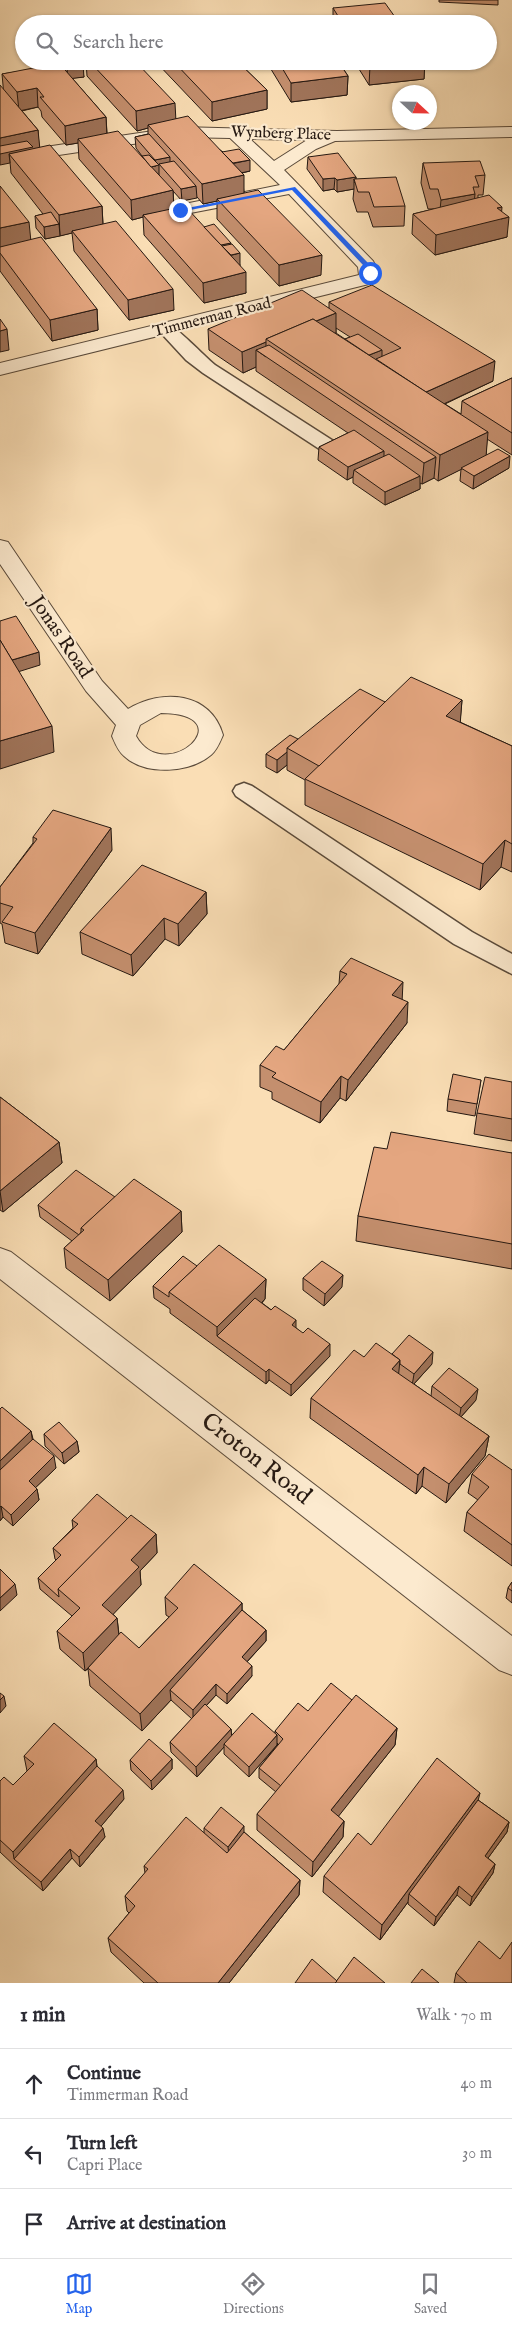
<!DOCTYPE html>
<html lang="en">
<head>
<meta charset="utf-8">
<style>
	body { margin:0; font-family:"IM FELL English",serif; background:#f7f7f7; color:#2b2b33 }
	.compass { position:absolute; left:392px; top:85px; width:45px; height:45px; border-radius:50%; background:#fff; box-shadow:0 1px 4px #0004; rotate:112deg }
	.stop { position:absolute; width:15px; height:15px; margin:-11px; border:4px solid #2563eb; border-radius:50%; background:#fff }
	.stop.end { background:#2563eb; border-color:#fff; box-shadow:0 1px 5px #0008 }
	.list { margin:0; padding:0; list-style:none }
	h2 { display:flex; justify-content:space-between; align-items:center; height:65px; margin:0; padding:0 20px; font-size:21px }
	h2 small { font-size:16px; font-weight:400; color:#7c7c81 }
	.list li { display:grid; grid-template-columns:32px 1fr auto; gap:15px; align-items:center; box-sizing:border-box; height:70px; padding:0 20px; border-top:1px solid #e1e1e2 }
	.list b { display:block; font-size:19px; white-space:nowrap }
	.list p { margin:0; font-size:16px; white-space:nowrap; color:#7c7c81 }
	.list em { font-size:16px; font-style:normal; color:#7c7c81 }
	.icon { flex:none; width:28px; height:28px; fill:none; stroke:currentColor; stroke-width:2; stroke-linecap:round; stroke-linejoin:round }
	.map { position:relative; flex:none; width:512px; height:1983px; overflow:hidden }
	.search { position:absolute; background:#fff; box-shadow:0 1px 4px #0004; left:15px; right:15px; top:15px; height:55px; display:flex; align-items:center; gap:12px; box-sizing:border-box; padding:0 18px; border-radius:28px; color:#7c7c81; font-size:19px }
	.sheet { height:275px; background:#fff }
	nav { display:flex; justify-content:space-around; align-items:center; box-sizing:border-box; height:70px; border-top:1px solid #e1e1e2; background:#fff; font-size:14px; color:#7c7c81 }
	nav a { display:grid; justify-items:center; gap:2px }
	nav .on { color:#2563eb }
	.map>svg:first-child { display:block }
</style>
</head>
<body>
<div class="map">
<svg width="512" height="1983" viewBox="0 0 512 1983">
	<rect width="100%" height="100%" fill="#fadeb5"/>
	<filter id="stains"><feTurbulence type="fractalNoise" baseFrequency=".004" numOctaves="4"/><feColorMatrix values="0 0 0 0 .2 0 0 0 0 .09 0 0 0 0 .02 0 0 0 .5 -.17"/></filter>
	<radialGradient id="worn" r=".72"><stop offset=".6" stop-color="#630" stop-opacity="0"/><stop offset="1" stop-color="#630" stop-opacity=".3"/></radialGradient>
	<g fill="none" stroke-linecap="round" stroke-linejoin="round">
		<defs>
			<g id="lane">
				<path d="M 167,324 C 176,326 204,356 215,365 L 335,442 L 337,446 L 335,450 L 321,450 L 203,373 L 186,360 L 161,333 L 158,329 L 161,325 Z"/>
				<path d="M 244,783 L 252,786 L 472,932 L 512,954 L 512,974 L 454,944 L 236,796 L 233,791 L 236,786 Z"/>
			</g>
			<g id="street">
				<path d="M 180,127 L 337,131 L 512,127 L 512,137 L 335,141 L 316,149 L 284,170 L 373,261 L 379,273 L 373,283 L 0,375 L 0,363 L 359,275 L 358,267 L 289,194 L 180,215 L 174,214 L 171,210 L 174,206 L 280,185 L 230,138 L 180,137 L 52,156 L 46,155 L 43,151 L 46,147 L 52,146 ZM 250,139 L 307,140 L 274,161 Z"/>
				<path d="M 0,540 L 8,542 L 102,681 L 128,709 C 162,688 211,692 223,735 C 220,742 217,750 211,755 C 190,773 145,776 124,756 C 118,751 115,743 112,736 L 116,725 L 86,691 L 0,564 ZM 161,713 C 246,714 165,788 136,736 L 140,725 Z"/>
				<path d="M 0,1248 L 11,1252 L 512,1636 L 512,1675 L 499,1670 L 0,1279 Z"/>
			</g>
		</defs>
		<!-- lane casing -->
		<use href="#lane" stroke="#5a4a3a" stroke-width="3"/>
		<!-- street casing -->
		<use href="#street" stroke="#5a4a3a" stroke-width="2"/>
		<!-- lane -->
		<use href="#lane" fill="#fceacf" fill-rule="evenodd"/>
		<!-- street -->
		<use href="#street" fill="#fceacf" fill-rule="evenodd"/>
	</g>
	<!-- wall -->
	<g fill="#c48f6e" stroke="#251811" fill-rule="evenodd">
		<path d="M 439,0 L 498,0 L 498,5 L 439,2 Z"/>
		<path d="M 333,8 L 400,24 L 333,24 Z"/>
		<path d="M 61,61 L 80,61 L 84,77 L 72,78 L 106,117 L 107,133 L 142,156 L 136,148 L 135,137 L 148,134 L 148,128 L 137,131 L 87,76 L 86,61 L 135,61 L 176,119 L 250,171 L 242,173 L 244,193 L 321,275 L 279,286 L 217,219 L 217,201 L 203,204 L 197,197 L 182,201 L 173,191 L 174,208 L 204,227 L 231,244 L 240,265 L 246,293 L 204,303 L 144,235 L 143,217 L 132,220 L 79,159 L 78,143 L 66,145 L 42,117 L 41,111 L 38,107 L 22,111 L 38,130 L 39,147 L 102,206 L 103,224 L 174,310 L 129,320 L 74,251 L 72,233 L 45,239 L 36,228 L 35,216 L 43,214 L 11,173 L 2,74 L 61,65 Z"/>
		<path d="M 155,61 L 237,61 L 267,90 L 267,109 L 212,121 Z"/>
		<path d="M 266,61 L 338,61 L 348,76 L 347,95 L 291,102 Z"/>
		<path d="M 354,61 L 425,61 L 424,79 L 369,85 Z"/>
		<path d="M 308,157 L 356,177 L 356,179 L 405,206 L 404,226 L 373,227 L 368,212 L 357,212 L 353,199 L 354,189 L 337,192 L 334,189 L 323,191 L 307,169 Z"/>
		<path d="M 423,163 L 485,175 L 483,195 L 478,195 L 478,198 L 501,211 L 507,237 L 435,255 L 412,234 L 413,214 L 434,209 L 428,209 L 421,183 Z"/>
		<path d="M 0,186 L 31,240 L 97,309 L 98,330 L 52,341 L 0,271 Z"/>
		<path d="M 329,302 L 493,381 L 445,404 L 461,414 L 462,401 L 512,378 L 512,455 L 487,439 L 486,455 L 509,468 L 473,489 L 460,481 L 461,469 L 438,481 L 434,478 L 422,484 L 420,483 L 420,489 L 385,505 L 353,483 L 353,477 L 347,480 L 318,460 L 319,447 L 348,433 L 256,371 L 256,367 L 243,373 L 209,350 L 208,329 L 329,308 ZM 336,328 L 350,337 L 345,339 L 336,333 Z"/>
		<path d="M 462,700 L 460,722 L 512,746 L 512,872 L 501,867 L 480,890 L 305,805 L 305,780 L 287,770 L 287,765 L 277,773 L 266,767 L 266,754 L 385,702 Z"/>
		<path d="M 33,837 L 112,850 L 38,954 L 5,943 L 2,924 L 0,923 L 0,887 L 33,843 Z"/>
		<path d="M 206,892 L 207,914 L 179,946 L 165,939 L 133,976 L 82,954 L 80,932 Z"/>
		<path d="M 340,971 L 402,999 L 407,1023 L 346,1101 L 340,1098 L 320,1123 L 272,1099 L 272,1092 L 260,1087 L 260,1065 L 284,1050 L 339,984 Z"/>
		<path d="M 481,1080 L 475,1116 L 447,1111 L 448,1099 Z"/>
		<path d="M 512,1082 L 512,1141 L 474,1134 L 477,1113 Z"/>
		<path d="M 0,1097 L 59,1142 L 62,1163 L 3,1212 L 0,1210 Z"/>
		<path d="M 387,1149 L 512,1153 L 512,1269 L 356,1241 L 358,1216 Z"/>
		<path d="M 115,1197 L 181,1211 L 182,1232 L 110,1301 L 66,1268 L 64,1248 L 72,1241 L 40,1217 L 38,1205 Z"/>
		<path d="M 197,1266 L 266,1279 L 265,1299 L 262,1303 L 296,1328 L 330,1356 L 291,1396 L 269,1380 L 266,1384 L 170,1313 L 170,1309 L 154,1298 L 153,1286 Z"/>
		<path d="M 303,1278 L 342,1287 L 324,1306 L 303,1290 Z"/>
		<path d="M 392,1354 L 432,1364 L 414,1384 L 431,1396 L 432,1386 L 476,1400 L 461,1417 L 489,1436 L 485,1456 L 446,1503 L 422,1486 L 416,1494 L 310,1418 L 311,1398 Z"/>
		<path d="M 0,1409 L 31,1431 L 33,1439 L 56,1468 L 35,1488 L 37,1489 L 39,1500 L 13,1526 L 3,1517 L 0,1521 Z"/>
		<path d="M 44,1434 L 77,1441 L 79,1452 L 64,1464 L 45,1446 Z"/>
		<path d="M 512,1470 L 512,1566 L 464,1531 L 467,1512 L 478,1500 L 468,1493 L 472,1474 Z"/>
		<path d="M 128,1519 L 156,1534 L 157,1553 L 140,1571 L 141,1585 L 113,1614 L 117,1618 L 119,1634 L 139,1648 L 169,1617 L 166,1615 L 165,1597 L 242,1603 L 242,1610 L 266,1630 L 266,1641 L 247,1662 L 252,1676 L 227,1704 L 216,1695 L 206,1706 L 231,1729 L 232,1736 L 275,1733 L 275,1731 L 308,1711 L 352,1700 L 397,1728 L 395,1745 L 338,1816 L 344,1821 L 343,1837 L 312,1877 L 257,1830 L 257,1814 L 276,1792 L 259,1778 L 259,1768 L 278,1744 L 277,1743 L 277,1745 L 249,1777 L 224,1754 L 224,1747 L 197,1777 L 171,1752 L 170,1742 L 192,1719 L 171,1700 L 142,1731 L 90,1686 L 88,1669 L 85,1671 L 60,1649 L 57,1631 L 72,1616 L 40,1589 L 38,1578 L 56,1560 L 55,1559 L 53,1548 L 73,1528 L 72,1520 Z"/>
		<path d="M 512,1582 L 512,1603 L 506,1598 L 508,1588 Z"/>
		<path d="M 24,1756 L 96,1759 L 97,1766 L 124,1799 L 101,1826 L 105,1837 L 80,1867 L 72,1858 L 43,1891 L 17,1868 L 0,1852 L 0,1781 L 13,1785 L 27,1771 Z"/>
		<path d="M 172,1759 L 172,1769 L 152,1790 L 131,1770 L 130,1760 Z"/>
		<path d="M 478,1800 L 509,1822 L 507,1832 L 488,1858 L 495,1864 L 493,1873 L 470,1906 L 457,1895 L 434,1926 L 408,1904 L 408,1902 L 380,1940 L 323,1892 L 324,1876 Z"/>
		<path d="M 204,1828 L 244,1832 L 300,1880 L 299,1895 L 229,1983 L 144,1983 L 111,1952 L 108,1938 L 129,1913 L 127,1911 L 125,1896 L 145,1873 L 144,1866 L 204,1833 Z"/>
		<path d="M 500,1959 L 512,1983 L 454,1983 L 456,1973 Z"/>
	</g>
	<!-- shaded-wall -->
	<g fill="#a0745a" stroke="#251811">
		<path d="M 415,61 L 425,61 L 424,79 L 369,85 L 370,66 Z"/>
		<path d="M 83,65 L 84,77 L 68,79 L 67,68 Z"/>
		<path d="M 348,76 L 347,95 L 291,102 L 291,83 Z"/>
		<path d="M 37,88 L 38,107 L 19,111 L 17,92 Z"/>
		<path d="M 267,90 L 267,109 L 212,121 L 212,102 Z"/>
		<path d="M 175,103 L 176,122 L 148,125 L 148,128 L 137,131 L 136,111 Z"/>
		<path d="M 106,117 L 107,137 L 78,139 L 78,143 L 66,145 L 65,126 Z"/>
		<path d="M 38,130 L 40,150 L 9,154 L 10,163 L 0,165 L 0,138 Z"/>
		<path d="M 170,157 L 170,168 L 159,164 L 159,177 L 145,168 L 156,166 L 155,160 Z"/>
		<path d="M 250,160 L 250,171 L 227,176 L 226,165 Z"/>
		<path d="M 244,175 L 244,195 L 217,199 L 217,201 L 203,204 L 202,184 Z"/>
		<path d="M 356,177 L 355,183 L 354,179 L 354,189 L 337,192 L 337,180 Z"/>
		<path d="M 335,178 L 334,189 L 323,191 L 323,179 Z"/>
		<path d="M 196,186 L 197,198 L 182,201 L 181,189 Z"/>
		<path d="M 173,190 L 174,210 L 143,215 L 143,217 L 132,220 L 131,200 Z"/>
		<path d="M 475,194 L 473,214 L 439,220 L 441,200 Z"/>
		<path d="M 102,206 L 103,226 L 72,231 L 72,233 L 60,236 L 59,215 Z"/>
		<path d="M 502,207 L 501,219 L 509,217 L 507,237 L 435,255 L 436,235 L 497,208 Z"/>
		<path d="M 29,222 L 31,242 L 0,249 L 0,228 Z"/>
		<path d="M 59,224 L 60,236 L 45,239 L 44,227 Z"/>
		<path d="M 231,243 L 231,255 L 215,246 Z"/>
		<path d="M 240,253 L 240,265 L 225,269 L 225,257 Z"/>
		<path d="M 322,255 L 321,275 L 279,286 L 279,265 Z"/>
		<path d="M 246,272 L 246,293 L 204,303 L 203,283 Z"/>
		<path d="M 173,289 L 174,310 L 129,320 L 128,300 Z"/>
		<path d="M 97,309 L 98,330 L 52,341 L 50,320 Z"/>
		<path d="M 336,313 L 336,333 L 269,341 Z"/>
		<path d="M 7,329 L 9,350 L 0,352 L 0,331 Z"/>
		<path d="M 266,342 L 266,357 L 256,350 L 256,367 L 243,373 L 242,352 Z"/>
		<path d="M 382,350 L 382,362 L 362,358 Z"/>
		<path d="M 495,361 L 493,381 L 420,415 L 422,394 Z"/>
		<path d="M 488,432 L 486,457 L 438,481 L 440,455 Z"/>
		<path d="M 384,451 L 384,463 L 354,470 L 353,477 L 347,480 L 348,467 Z"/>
		<path d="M 510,456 L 509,468 L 473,489 L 474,476 Z"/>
		<path d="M 436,457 L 434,478 L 422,484 L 424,463 Z"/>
		<path d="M 420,476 L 420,489 L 385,505 L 385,492 Z"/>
		<path d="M 39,652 L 40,665 L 8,675 L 6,662 Z"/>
		<path d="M 462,700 L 460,726 L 446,716 Z"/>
		<path d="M 52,726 L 54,752 L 0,769 L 0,741 Z"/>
		<path d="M 287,752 L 287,765 L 277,773 L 277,760 Z"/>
		<path d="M 111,828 L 112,850 L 38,954 L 35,933 Z"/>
		<path d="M 505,840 L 501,867 L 480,890 L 483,864 Z"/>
		<path d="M 206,892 L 207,914 L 179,946 L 178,924 Z"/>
		<path d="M 164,918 L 165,939 L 133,976 L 131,955 Z"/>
		<path d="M 403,982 L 402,1003 L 392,995 Z"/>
		<path d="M 408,1002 L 407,1023 L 346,1101 L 348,1080 Z"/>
		<path d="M 341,1076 L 340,1098 L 320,1123 L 321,1102 Z"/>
		<path d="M 59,1142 L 62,1163 L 3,1212 L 0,1191 Z"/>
		<path d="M 181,1211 L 182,1232 L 110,1301 L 108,1280 Z"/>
		<path d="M 343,1275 L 342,1287 L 324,1306 L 325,1294 Z"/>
		<path d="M 266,1279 L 265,1299 L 224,1341 L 217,1336 L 217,1327 Z"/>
		<path d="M 296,1320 L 296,1332 L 292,1325 Z"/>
		<path d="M 330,1344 L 330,1356 L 291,1396 L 291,1385 Z"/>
		<path d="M 433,1352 L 432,1364 L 412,1386 L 414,1374 Z"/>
		<path d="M 400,1360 L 398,1380 L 392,1369 Z"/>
		<path d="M 269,1369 L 269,1380 L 266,1384 L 266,1372 Z"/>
		<path d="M 478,1389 L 476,1400 L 459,1419 L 461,1408 Z"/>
		<path d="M 31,1431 L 34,1450 L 0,1484 L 0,1461 Z"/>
		<path d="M 489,1436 L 485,1456 L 446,1503 L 449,1484 Z"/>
		<path d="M 77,1441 L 79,1452 L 64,1464 L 62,1453 Z"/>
		<path d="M 54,1456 L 56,1468 L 30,1493 L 29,1481 Z"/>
		<path d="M 424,1467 L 422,1486 L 416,1494 L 418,1475 Z"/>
		<path d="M 37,1489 L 39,1500 L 13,1526 L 11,1515 Z"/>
		<path d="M 1,1506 L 3,1517 L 0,1521 L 0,1507 Z"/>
		<path d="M 156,1534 L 157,1553 L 140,1571 L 141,1585 L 105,1623 L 102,1605 L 131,1560 Z"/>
		<path d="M 15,1584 L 17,1595 L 0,1611 L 0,1598 Z"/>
		<path d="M 242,1603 L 242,1621 L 170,1690 L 171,1700 L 142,1731 L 140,1714 Z"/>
		<path d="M 117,1618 L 119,1636 L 85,1671 L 83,1653 Z"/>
		<path d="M 266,1630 L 266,1641 L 242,1667 L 242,1657 Z"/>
		<path d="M 252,1666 L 252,1676 L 227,1704 L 227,1694 Z"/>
		<path d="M 216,1684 L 216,1695 L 193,1720 L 193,1710 Z"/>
		<path d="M 4,1696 L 6,1706 L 0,1713 L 0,1700 Z"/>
		<path d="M 397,1728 L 395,1745 L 330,1827 L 331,1810 Z"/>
		<path d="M 231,1729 L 232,1739 L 224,1744 L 224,1747 L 197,1777 L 196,1767 Z"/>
		<path d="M 277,1735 L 277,1745 L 249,1777 L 249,1767 Z"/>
		<path d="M 96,1759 L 98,1776 L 14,1859 L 13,1852 Z"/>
		<path d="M 172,1759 L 172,1769 L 152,1790 L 151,1781 Z"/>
		<path d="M 123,1790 L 124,1799 L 97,1831 L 95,1821 Z"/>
		<path d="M 480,1793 L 476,1809 L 409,1894 L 408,1902 L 380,1940 L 382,1925 Z"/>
		<path d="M 344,1821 L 343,1837 L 312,1877 L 313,1862 Z"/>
		<path d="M 509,1822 L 507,1832 L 483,1865 L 485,1856 Z"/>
		<path d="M 244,1826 L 244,1836 L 229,1856 L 228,1847 Z"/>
		<path d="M 103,1828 L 105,1837 L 80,1867 L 79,1857 Z"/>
		<path d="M 70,1849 L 72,1858 L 43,1891 L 41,1882 Z"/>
		<path d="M 495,1864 L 493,1873 L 470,1906 L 472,1897 Z"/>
		<path d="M 300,1880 L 299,1895 L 229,1983 L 218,1983 Z"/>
		<path d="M 459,1886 L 457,1895 L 434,1926 L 436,1917 Z"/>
	</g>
	<!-- building -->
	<g fill="#e4a680" stroke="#251811">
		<path d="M 385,3 L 400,24 L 343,24 L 333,8 Z"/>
		<path d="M 309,17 L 313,24 L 255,24 L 254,23 Z"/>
		<path d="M 63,61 L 80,61 L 83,65 L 67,68 Z"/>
		<path d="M 89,61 L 135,61 L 175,103 L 136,111 Z"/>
		<path d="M 173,61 L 237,61 L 267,90 L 212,102 Z"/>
		<path d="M 278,61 L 338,61 L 348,76 L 291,83 Z"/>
		<path d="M 367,61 L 415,61 L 370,66 Z"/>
		<path d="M 59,63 L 106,117 L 65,126 L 40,97 L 44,97 L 37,88 L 17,92 L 2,74 Z"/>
		<path d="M 0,85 L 38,130 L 0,138 Z"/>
		<path d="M 188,116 L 244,175 L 202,184 L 148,125 Z"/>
		<path d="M 118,131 L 173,190 L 131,200 L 78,139 Z"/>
		<path d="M 149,134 L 170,157 L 155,160 L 135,137 Z"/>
		<path d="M 27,141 L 33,147 L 0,154 L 0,146 Z"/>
		<path d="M 50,145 L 102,206 L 59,215 L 9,154 Z"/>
		<path d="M 239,149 L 250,160 L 233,163 L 222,152 Z"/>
		<path d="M 338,153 L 356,177 L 337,180 L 335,178 L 323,179 L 308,157 Z"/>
		<path d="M 149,155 L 159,165 L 151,167 L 142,156 Z"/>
		<path d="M 174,161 L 196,186 L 181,189 L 159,164 Z"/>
		<path d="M 480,161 L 485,175 L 475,176 L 479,187 L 473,187 L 475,194 L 441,200 L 438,189 L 430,189 L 423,163 Z"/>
		<path d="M 396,177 L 405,206 L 374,207 L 369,192 L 358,192 L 354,179 Z"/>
		<path d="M 0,186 L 29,222 L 0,228 Z"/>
		<path d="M 258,190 L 322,255 L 279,265 L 217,199 Z"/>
		<path d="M 489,195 L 502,207 L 497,208 L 509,217 L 436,235 L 413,214 Z"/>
		<path d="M 185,206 L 246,272 L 203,283 L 143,215 Z"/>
		<path d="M 51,212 L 59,224 L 44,227 L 35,216 Z"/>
		<path d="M 116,221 L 173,289 L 128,300 L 72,231 Z"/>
		<path d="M 214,224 L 231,243 L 221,245 L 204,227 Z"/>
		<path d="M 41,237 L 97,309 L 50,320 L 0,253 L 0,247 Z"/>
		<path d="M 232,244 L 240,253 L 231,255 L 222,246 Z"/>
		<path d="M 372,285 L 495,361 L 426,392 L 376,359 L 401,348 L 329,302 Z"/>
		<path d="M 302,290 L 336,313 L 316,321 L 313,319 L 266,339 L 266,342 L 242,352 L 208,329 Z"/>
		<path d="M 0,319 L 7,329 L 0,331 Z"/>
		<path d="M 313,319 L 488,432 L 440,455 L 266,339 Z"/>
		<path d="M 358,334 L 382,350 L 369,355 L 345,339 Z"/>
		<path d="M 269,345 L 436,457 L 424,463 L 256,350 Z"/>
		<path d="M 512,378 L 512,433 L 462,401 Z"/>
		<path d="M 354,430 L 384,451 L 348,467 L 319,447 Z"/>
		<path d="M 498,449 L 510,456 L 474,476 L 461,468 Z"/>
		<path d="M 389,454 L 420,476 L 385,492 L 354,470 Z"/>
		<path d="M 16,616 L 39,652 L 12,660 L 0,640 L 0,621 Z"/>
		<path d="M 0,640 L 52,726 L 0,741 Z"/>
		<path d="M 411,677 L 462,700 L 446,716 L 512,746 L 512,844 L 505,840 L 483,864 L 305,779 Z"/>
		<path d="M 360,689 L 385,702 L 319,766 L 287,748 Z"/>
		<path d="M 290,735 L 298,739 L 287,748 L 287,752 L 277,760 L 266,754 Z"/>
		<path d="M 53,810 L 111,828 L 35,933 L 2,922 L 13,907 L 0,903 L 0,887 L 37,839 L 33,837 Z"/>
		<path d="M 142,865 L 206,892 L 178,924 L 164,918 L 131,955 L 80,932 Z"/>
		<path d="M 351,958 L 403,982 L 392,995 L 408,1002 L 348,1080 L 341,1076 L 321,1102 L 272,1077 L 276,1073 L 260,1065 L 276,1046 L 284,1050 L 347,974 L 340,971 Z"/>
		<path d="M 453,1074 L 481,1080 L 477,1104 L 448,1099 Z"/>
		<path d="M 485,1077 L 512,1082 L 512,1119 L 477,1113 Z"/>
		<path d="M 0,1097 L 59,1142 L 0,1191 Z"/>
		<path d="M 391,1132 L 512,1153 L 512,1244 L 358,1216 L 374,1147 L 387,1149 Z"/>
		<path d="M 76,1170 L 115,1197 L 81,1228 L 81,1232 L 79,1235 L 38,1205 Z"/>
		<path d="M 134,1179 L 181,1211 L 108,1280 L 64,1248 L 84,1230 L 81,1228 Z"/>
		<path d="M 219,1245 L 266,1279 L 217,1327 L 169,1292 Z"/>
		<path d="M 183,1256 L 197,1266 L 169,1292 L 169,1297 L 153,1286 Z"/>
		<path d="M 322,1261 L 343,1275 L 325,1294 L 303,1278 Z"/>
		<path d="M 255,1298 L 271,1310 L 275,1306 L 296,1320 L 292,1325 L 303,1333 L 308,1328 L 330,1344 L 291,1385 L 269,1369 L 266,1372 L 217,1336 Z"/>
		<path d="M 409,1335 L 433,1352 L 414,1374 L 400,1364 L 400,1360 L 392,1354 Z"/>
		<path d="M 376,1343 L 400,1360 L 392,1369 L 489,1436 L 449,1484 L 424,1467 L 418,1475 L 311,1398 L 354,1350 L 364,1357 Z"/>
		<path d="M 449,1368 L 478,1389 L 461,1408 L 432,1386 Z"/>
		<path d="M 2,1407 L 31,1431 L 0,1461 L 0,1409 Z"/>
		<path d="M 59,1422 L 77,1441 L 62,1453 L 44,1434 Z"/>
		<path d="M 33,1439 L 54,1456 L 29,1481 L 37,1489 L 11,1515 L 1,1506 L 0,1507 L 0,1470 Z"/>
		<path d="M 489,1454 L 512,1470 L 512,1545 L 467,1512 L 489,1487 L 472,1474 Z"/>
		<path d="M 97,1494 L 128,1519 L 58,1589 L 59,1597 L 38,1578 L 61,1555 L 53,1548 L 78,1524 L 72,1520 Z"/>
		<path d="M 131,1515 L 156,1534 L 131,1560 L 139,1567 L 102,1605 L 117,1618 L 83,1653 L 57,1631 L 80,1608 L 58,1589 Z"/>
		<path d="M 194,1564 L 242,1603 L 140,1714 L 88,1668 L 121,1632 L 139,1648 L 178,1608 L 165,1597 Z"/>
		<path d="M 0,1569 L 15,1584 L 0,1598 Z"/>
		<path d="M 512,1582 L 512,1591 L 508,1588 Z"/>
		<path d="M 242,1610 L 266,1630 L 242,1657 L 252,1666 L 227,1694 L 216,1684 L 193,1710 L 170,1690 Z"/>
		<path d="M 331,1683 L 352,1700 L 281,1786 L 259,1768 L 283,1739 L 275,1731 L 298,1703 L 308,1711 Z"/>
		<path d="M 0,1693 L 4,1696 L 0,1700 Z"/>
		<path d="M 356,1695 L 397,1728 L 331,1810 L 344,1821 L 313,1862 L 257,1814 Z"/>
		<path d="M 205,1704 L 231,1729 L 196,1767 L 170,1742 Z"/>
		<path d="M 252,1713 L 277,1735 L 249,1767 L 224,1744 Z"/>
		<path d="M 54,1723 L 96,1759 L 13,1852 L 0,1840 L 0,1781 L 4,1777 L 13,1785 L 34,1764 L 24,1756 Z"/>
		<path d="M 149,1739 L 172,1759 L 151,1781 L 130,1760 Z"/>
		<path d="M 437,1758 L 480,1793 L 382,1925 L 324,1876 L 358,1833 L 371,1845 Z"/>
		<path d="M 97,1766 L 123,1790 L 95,1821 L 103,1828 L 79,1857 L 70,1849 L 41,1882 L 14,1859 Z"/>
		<path d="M 478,1800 L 509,1822 L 485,1856 L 495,1864 L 472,1897 L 459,1886 L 436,1917 L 409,1894 Z"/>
		<path d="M 221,1807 L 244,1826 L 228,1847 L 204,1828 Z"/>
		<path d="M 186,1817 L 227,1853 L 244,1832 L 300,1880 L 218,1983 L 158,1983 L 108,1938 L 135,1906 L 125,1896 L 148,1869 L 144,1866 Z"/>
		<path d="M 479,1941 L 500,1959 L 512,1942 L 512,1983 L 467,1983 L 456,1973 Z"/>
		<path d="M 354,1957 L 385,1983 L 335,1983 Z"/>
		<path d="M 312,1959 L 337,1981 L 335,1983 L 295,1983 Z"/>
		<path d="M 422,1969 L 439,1983 L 411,1983 Z"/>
	</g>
	<!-- route -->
	<path fill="#2563eb" d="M 295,187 L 368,263 L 372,274 L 368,274 L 363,265 L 292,190 L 180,212 L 177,210 Z"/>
	<g text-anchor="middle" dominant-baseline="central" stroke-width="4.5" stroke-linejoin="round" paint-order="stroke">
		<!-- far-street labels -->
		<g font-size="16" fill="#251811" stroke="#fceacf">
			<text transform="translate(281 134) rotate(2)">Wynberg Place</text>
			<text transform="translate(212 318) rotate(-14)">Timmerman Road</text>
		</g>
		<!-- street labels -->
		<g font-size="20" fill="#251811" stroke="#fceacf">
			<text transform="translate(61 637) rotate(56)">Jonas Road</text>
		</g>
		<!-- near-street labels -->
		<g font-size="24" fill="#251811" stroke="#fceacf">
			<text transform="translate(256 1459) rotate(38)">Croton Road</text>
		</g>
	</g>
	<rect width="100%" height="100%" filter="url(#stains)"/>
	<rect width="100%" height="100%" fill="url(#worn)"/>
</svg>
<svg class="compass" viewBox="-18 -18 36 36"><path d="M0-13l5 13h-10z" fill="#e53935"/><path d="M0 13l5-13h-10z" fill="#7c7c81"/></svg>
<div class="stop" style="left:370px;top:273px"></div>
<div class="stop end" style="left:180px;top:210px"></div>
<div class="search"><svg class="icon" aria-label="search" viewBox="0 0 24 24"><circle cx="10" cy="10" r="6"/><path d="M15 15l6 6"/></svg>Search here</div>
</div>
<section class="sheet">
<h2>1 min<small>Walk · 70 m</small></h2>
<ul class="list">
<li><svg class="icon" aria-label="ahead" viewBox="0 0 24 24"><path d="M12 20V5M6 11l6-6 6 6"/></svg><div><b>Continue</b><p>Timmerman Road</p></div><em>40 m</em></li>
<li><svg class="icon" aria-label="left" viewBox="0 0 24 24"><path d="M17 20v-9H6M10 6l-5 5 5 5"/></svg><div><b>Turn left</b><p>Capri Place</p></div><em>30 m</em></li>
<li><svg class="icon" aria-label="arrive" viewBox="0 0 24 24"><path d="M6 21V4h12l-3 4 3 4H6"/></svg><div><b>Arrive at destination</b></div></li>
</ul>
</section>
<nav>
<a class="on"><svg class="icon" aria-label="map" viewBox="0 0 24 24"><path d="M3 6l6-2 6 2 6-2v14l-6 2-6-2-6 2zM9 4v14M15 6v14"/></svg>Map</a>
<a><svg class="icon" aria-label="directions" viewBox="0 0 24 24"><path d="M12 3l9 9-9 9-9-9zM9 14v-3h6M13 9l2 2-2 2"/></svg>Directions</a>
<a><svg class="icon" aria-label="saved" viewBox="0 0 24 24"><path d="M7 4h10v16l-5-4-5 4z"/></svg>Saved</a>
</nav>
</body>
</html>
